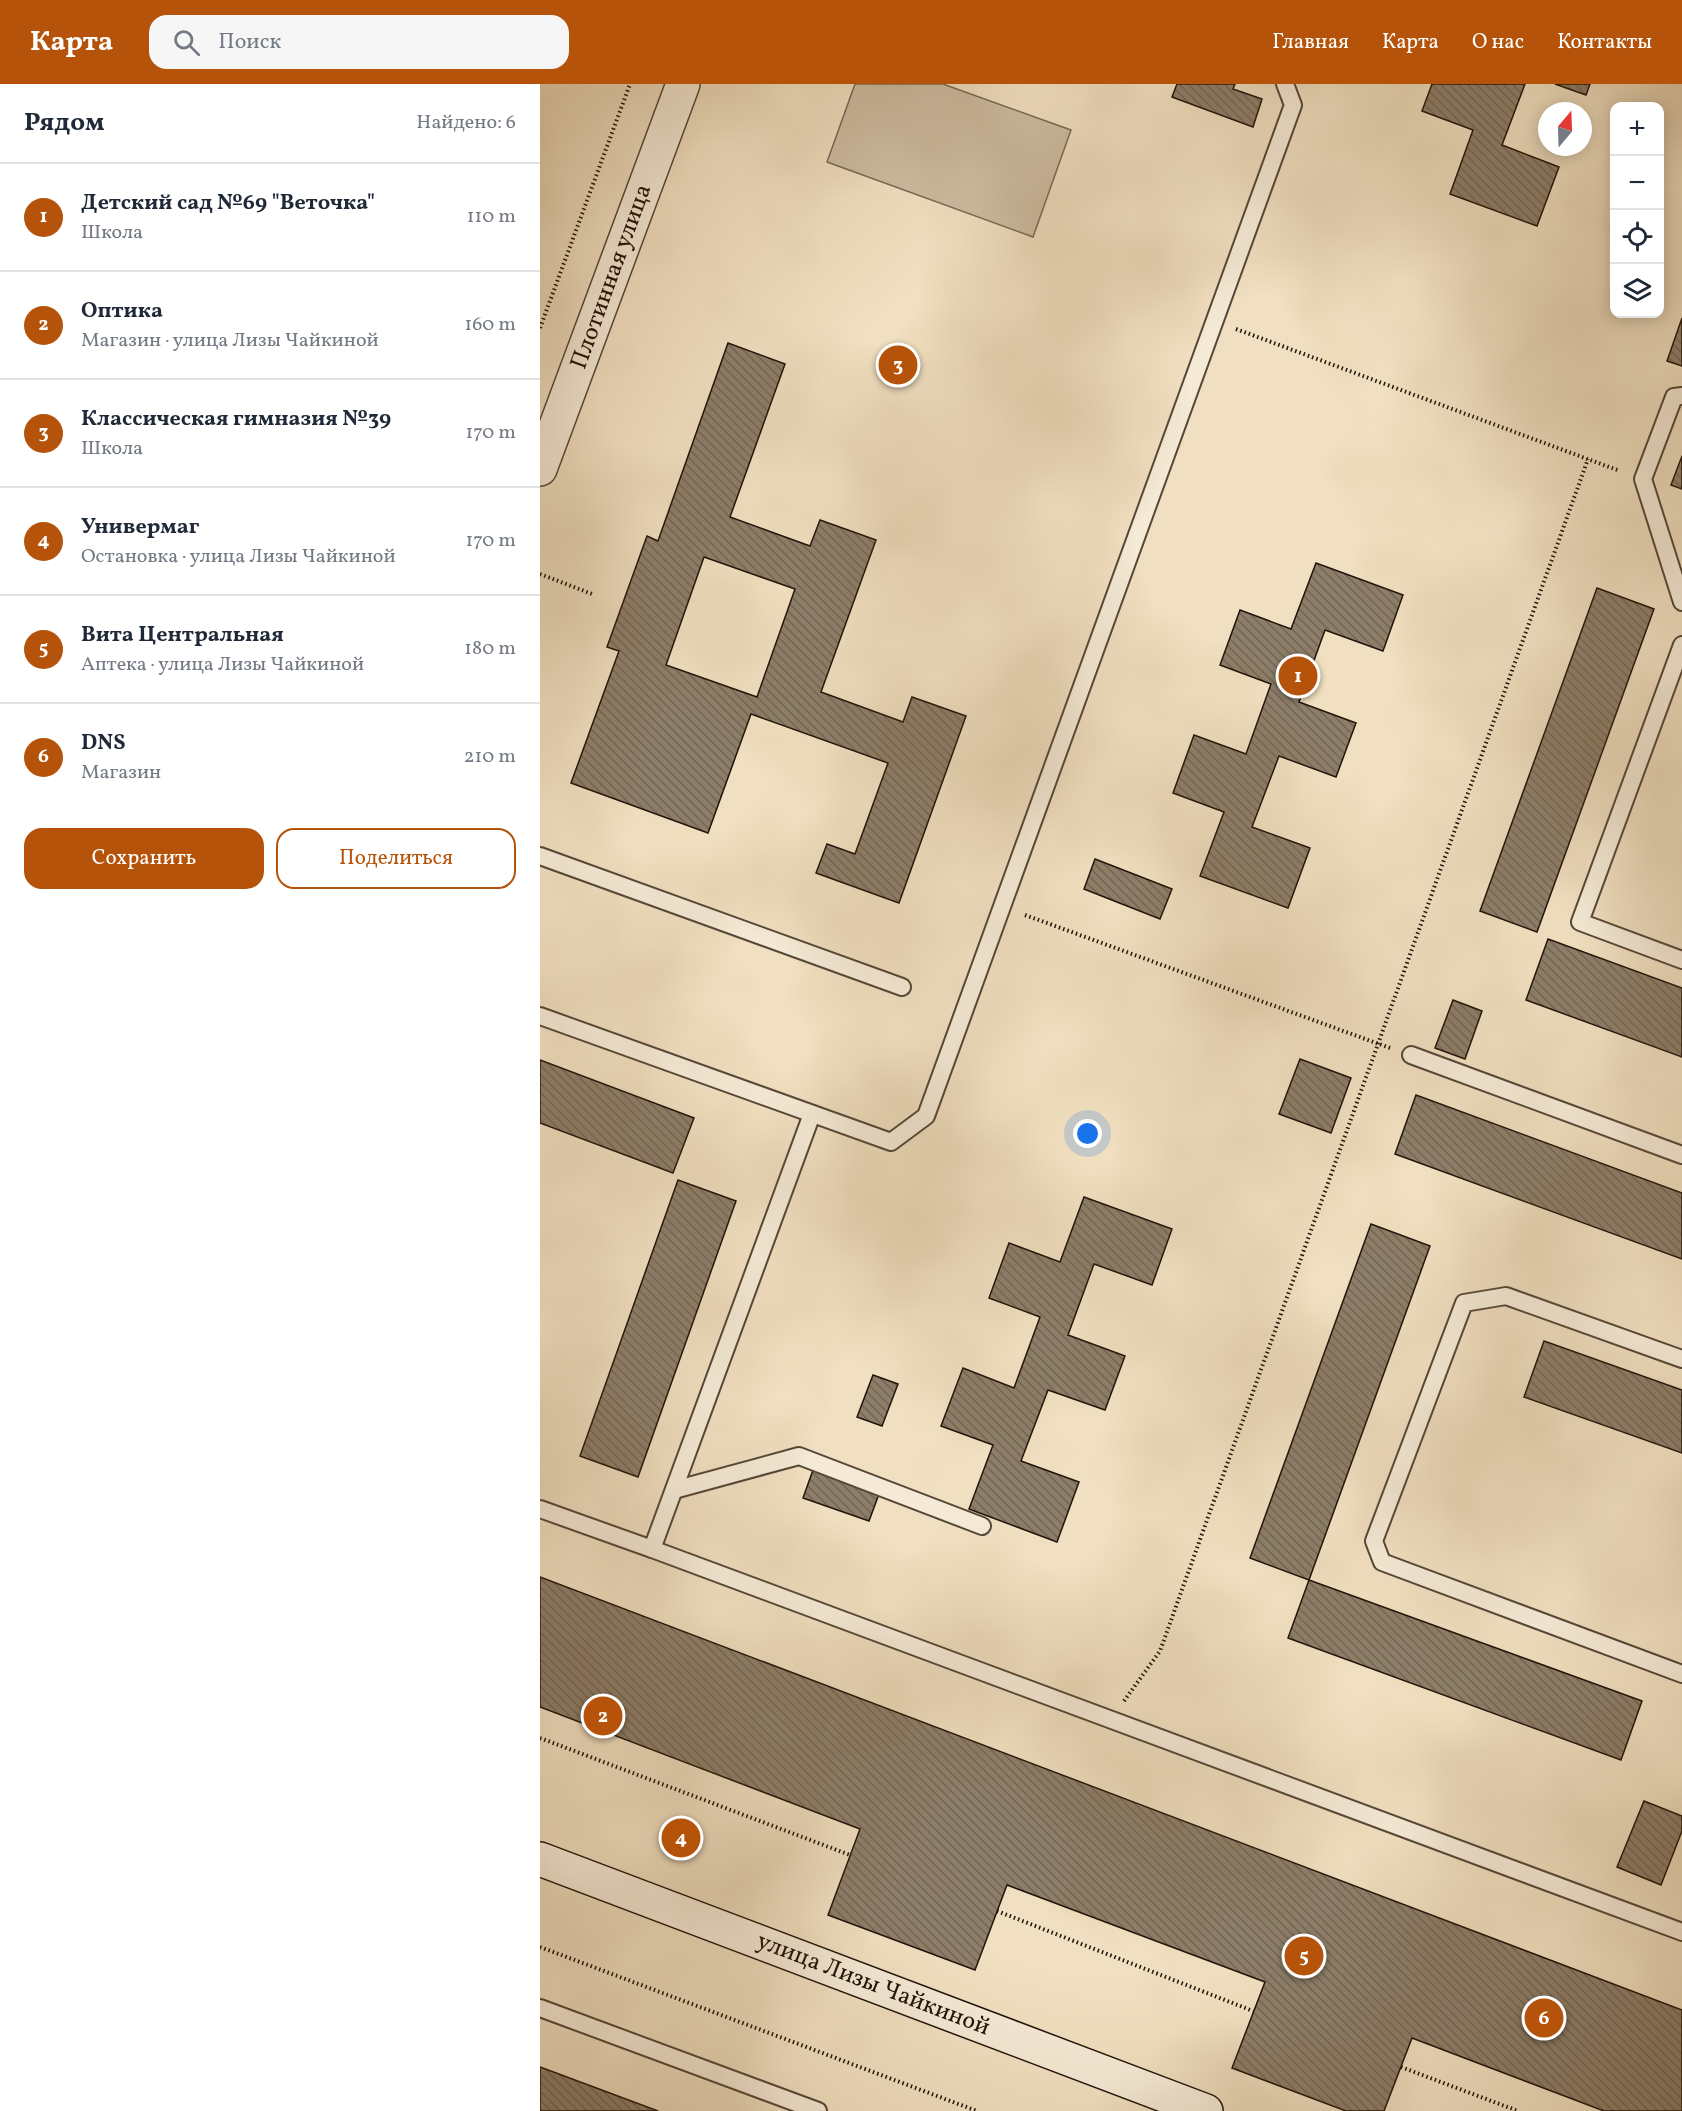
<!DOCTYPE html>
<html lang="ru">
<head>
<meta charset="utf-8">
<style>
	body { margin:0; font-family:Vollkorn,serif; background:#f6f6f7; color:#1f2937 }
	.controls { position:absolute; right:18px; top:18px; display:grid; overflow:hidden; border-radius:12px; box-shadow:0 3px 15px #0003 }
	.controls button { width:54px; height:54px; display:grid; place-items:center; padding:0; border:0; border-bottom:2px solid #e0e1e3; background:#fff; color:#1f2937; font:30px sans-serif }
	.compass { position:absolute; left:998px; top:18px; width:54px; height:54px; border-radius:50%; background:#fff; box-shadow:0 3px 15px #0003; rotate:19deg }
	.you { position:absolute; left:548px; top:1050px; width:21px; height:21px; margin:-15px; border:4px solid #fff; border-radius:50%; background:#1a73e8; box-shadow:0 0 0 9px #1a73e833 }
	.badge { display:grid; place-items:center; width:39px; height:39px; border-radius:50%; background:#b45309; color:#fff; font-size:20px; font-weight:700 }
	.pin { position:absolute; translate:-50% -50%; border:3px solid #fff; box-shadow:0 2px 6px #0006 }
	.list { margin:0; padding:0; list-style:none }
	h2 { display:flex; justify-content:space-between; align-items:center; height:78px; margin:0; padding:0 24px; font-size:26px }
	h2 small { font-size:20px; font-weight:400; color:#747a83 }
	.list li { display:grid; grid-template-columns:39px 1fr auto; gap:18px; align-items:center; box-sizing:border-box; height:108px; padding:0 24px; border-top:2px solid #e0e1e3 }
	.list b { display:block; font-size:22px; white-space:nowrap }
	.list p { margin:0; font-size:20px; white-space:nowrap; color:#747a83 }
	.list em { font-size:20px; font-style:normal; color:#747a83 }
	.actions { display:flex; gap:12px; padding:18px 24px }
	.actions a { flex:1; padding:14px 0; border:2px solid #b45309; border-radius:18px; text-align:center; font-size:21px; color:#b45309 }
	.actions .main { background:#b45309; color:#fff }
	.icon { flex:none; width:33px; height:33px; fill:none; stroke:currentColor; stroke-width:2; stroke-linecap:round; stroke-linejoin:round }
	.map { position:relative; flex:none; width:1142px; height:2027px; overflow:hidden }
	header { display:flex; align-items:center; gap:36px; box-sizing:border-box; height:84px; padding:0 30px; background:#b45309; color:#fff }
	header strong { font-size:28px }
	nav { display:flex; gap:33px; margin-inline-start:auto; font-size:21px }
	.search { width:420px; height:54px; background:#f6f6f7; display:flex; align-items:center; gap:15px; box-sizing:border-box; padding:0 21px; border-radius:18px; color:#747a83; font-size:22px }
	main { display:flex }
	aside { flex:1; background:#fff }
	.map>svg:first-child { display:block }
</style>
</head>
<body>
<header>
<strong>Карта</strong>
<div class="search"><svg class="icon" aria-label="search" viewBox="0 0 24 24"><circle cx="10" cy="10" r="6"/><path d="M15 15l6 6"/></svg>Поиск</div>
<nav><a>Главная</a><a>Карта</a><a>О нас</a><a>Контакты</a></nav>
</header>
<main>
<aside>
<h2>Рядом<small>Найдено: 6</small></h2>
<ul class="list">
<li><span class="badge">1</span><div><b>Детский сад №69 &quot;Веточка&quot;</b><p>Школа</p></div><em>110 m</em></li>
<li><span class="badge">2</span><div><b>Оптика</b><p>Магазин · улица Лизы Чайкиной</p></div><em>160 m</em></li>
<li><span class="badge">3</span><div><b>Классическая гимназия №39</b><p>Школа</p></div><em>170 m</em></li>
<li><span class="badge">4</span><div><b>Универмаг</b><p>Остановка · улица Лизы Чайкиной</p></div><em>170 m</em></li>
<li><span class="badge">5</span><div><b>Вита Центральная</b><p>Аптека · улица Лизы Чайкиной</p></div><em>180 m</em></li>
<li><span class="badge">6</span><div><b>DNS</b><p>Магазин</p></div><em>210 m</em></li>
</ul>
<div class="actions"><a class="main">Сохранить</a><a>Поделиться</a></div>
</aside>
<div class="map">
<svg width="1142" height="2027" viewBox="0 0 1142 2027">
	<defs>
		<pattern id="building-back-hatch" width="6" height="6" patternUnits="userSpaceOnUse" patternTransform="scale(1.5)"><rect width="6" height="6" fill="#8d7e69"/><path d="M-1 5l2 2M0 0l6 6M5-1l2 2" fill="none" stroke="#736655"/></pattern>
	</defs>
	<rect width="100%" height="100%" fill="#f0dfc0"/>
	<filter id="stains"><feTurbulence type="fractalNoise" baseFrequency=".00333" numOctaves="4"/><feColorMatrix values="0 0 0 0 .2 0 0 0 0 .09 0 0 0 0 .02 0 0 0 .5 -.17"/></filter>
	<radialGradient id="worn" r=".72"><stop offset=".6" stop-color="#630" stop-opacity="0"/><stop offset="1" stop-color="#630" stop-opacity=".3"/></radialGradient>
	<!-- pitch -->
	<path fill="#cdbca1" stroke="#786856" stroke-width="1.5" d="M 315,0 L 403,0 L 531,46 L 493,153 L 287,78 Z"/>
	<!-- building -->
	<g fill="url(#building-back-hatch)" stroke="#22140a" stroke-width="1.5" fill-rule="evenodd">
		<path d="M 637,0 L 695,0 L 693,5 L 722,15 L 713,43 L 632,13 Z"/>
		<path d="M 892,0 L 985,0 L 962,61 L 1019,83 L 997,142 L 910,110 L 933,46 L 882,27 Z"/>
		<path d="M 1015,0 L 1050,0 L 1046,11 Z"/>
		<path d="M 1142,234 L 1142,282 L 1127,277 Z"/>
		<path d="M 188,259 L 245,280 L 190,433 L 270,462 L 280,436 L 336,456 L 281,608 L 363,638 L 372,613 L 426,632 L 359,819 L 276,789 L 287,760 L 315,770 L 348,679 L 211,630 L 168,749 L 31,699 L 79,567 L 67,563 L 107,452 L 118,457 ZM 164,473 L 255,505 L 217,613 L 126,581 Z"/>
		<path d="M 1142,372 L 1142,405 L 1131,401 Z"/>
		<path d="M 776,479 L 863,511 L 843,567 L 785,546 L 759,618 L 816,639 L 796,693 L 739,672 L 712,743 L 770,764 L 748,824 L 660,792 L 684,728 L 633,709 L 654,651 L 706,670 L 731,600 L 680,581 L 700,526 L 751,545 Z"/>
		<path d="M 1057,504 L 1114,525 L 997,848 L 940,827 Z"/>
		<path d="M 555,775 L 632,805 L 620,835 L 544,805 Z"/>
		<path d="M 1008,855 L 1142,904 L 1142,973 L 986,916 Z"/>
		<path d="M 913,916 L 942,927 L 925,975 L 895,964 Z"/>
		<path d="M 760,975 L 811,994 L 791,1049 L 739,1030 Z"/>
		<path d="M 0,976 L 154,1034 L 133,1089 L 0,1039 Z"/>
		<path d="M 876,1011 L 1142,1109 L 1142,1175 L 855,1070 Z"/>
		<path d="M 138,1096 L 196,1117 L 98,1393 L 40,1372 Z"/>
		<path d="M 544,1113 L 632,1145 L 612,1201 L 554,1180 L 528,1251 L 585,1272 L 565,1326 L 508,1306 L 481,1377 L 539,1398 L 517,1458 L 429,1425 L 453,1361 L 401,1342 L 423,1284 L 474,1304 L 500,1233 L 449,1214 L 469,1159 L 520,1178 Z"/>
		<path d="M 831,1140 L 890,1162 L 769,1496 L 710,1474 Z"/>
		<path d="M 1004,1257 L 1142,1306 L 1142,1369 L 984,1313 Z"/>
		<path d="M 333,1291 L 358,1300 L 342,1342 L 317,1333 Z"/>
		<path d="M 273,1386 L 339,1410 L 329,1437 L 263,1414 Z"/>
		<path d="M 0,1493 L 1142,1926 L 1142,2027 L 1064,2027 L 872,1954 L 844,2027 L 806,2027 L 692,1984 L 725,1898 L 467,1801 L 435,1886 L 288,1831 L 320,1745 L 0,1623 Z"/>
		<path d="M 769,1496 L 1102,1617 L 1081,1676 L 748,1554 Z"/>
		<path d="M 1104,1717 L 1142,1732 L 1142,1747 L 1121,1801 L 1077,1783 Z"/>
		<path d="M 0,1983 L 118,2027 L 0,2027 Z"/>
	</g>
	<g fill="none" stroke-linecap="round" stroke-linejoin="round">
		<defs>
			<g id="service">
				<path d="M 1142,312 L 1134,313 L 1103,395 L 1142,518"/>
				<path d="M 1142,561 L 1040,838 L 1142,876"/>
				<path d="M 0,772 L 362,903"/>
				<path d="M 0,932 L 351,1058 L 386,1032 L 753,21 L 745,0"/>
				<path d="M 871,971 L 1142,1071"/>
				<path d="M 1142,1275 L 966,1212 L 924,1219 L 834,1457 L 842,1478 L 1142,1590"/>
				<path d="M 134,1406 L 259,1372 L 442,1442"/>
				<path d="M 0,1425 L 112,1465 L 272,1030"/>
				<path d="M 112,1465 L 1142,1848"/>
				<path d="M 0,1924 L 278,2027"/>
			</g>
			<path id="tertiary" d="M 0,385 L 143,0"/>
			<path id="secondary" d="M 0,1775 L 666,2027"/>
		</defs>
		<!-- service casing -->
		<use href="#service" stroke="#564738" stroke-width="20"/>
		<!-- tertiary casing -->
		<use href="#tertiary" stroke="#564738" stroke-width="36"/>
		<!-- secondary casing -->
		<use href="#secondary" stroke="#22140a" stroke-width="36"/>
		<!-- path -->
		<g stroke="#22140a" stroke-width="4" stroke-dasharray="1.5 3" stroke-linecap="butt">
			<path d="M 0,244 L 90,0"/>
			<path d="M 696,245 L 1080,387"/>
			<path d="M 0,490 L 52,510"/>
			<path d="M 485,831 L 850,964"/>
			<path d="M 584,1617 L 620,1567 L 1048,375"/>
			<path d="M 0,1654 L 310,1771"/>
			<path d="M 457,1827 L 713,1927"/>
			<path d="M 0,1863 L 437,2027"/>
			<path d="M 861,1983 L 978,2027"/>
		</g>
		<!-- service -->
		<use href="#service" stroke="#f5ead6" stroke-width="16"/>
		<!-- tertiary -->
		<use href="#tertiary" stroke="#f5ead6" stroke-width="33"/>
		<!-- secondary -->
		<use href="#secondary" stroke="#f5ead6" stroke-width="33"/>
	</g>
	<g text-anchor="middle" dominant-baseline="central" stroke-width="4.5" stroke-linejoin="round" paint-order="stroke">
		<!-- street labels -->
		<g font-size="24" fill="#22140a" stroke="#f5ead6">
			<text transform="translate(72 193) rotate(-70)">Плотинная улица</text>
			<text transform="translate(333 1901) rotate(21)">улица Лизы Чайкиной</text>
		</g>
	</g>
	<rect width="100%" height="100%" filter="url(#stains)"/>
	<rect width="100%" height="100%" fill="url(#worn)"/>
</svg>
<div class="controls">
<button>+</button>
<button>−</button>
<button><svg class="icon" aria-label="locate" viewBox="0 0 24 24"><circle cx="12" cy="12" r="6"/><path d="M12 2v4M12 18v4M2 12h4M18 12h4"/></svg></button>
<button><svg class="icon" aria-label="layers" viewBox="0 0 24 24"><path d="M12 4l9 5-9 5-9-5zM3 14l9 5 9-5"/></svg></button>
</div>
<svg class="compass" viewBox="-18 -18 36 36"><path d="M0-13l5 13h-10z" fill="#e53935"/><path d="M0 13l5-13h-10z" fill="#747a83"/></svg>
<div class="you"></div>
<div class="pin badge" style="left:758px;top:592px">1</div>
<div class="pin badge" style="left:63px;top:1632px">2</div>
<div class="pin badge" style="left:358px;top:281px">3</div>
<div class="pin badge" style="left:141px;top:1754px">4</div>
<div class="pin badge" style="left:764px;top:1872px">5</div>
<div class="pin badge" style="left:1004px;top:1934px">6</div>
</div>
</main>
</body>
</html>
